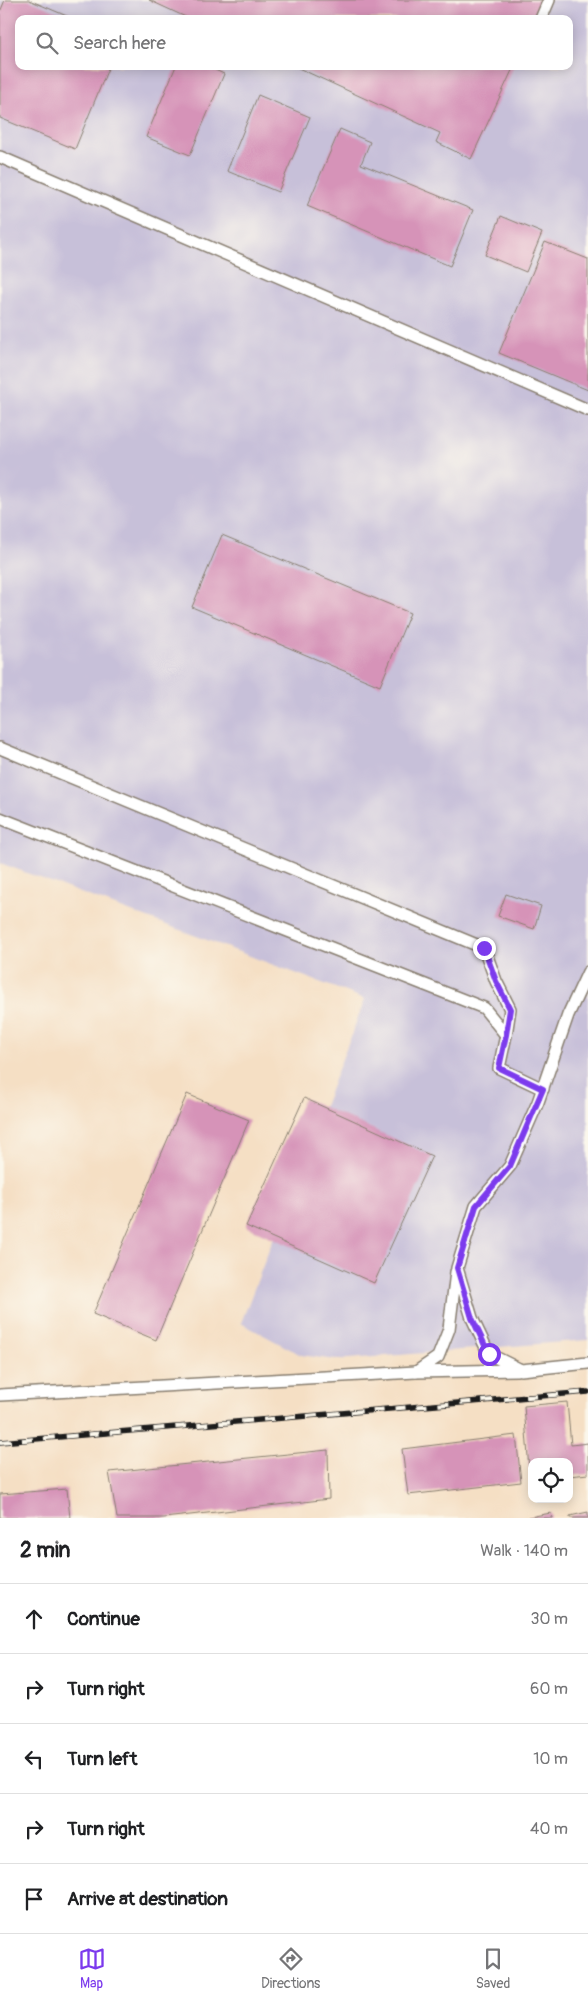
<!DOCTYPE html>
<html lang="en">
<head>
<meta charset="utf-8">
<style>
	body { margin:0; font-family:Pangolin,sans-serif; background:#f2f2f2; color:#202124 }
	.controls { position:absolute; right:15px; bottom:15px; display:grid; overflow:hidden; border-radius:10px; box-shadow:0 2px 12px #0003 }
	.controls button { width:45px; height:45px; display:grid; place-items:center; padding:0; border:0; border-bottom:1px solid #e0e0e0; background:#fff; color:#202124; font:25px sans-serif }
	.stop { position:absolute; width:15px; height:15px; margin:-11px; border:4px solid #7c3aed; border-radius:50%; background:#fff }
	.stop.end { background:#7c3aed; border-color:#fff; box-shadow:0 1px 5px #0008 }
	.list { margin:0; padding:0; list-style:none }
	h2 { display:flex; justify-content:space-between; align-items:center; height:65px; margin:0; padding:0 20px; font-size:21px }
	h2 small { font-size:16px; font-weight:400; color:#757577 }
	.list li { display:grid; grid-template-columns:32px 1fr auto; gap:15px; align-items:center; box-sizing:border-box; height:70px; padding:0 20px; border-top:1px solid #e0e0e0 }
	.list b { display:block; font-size:19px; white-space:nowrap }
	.list em { font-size:16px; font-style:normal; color:#757577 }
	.icon { flex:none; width:28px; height:28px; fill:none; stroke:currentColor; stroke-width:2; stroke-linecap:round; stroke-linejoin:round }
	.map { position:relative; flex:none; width:588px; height:1518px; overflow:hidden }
	.search { position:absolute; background:#fff; box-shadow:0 2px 12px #0003; left:15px; right:15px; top:15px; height:55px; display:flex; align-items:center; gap:12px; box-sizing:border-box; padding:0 18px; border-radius:10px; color:#757577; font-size:19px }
	.sheet { height:415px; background:#fff }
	nav { display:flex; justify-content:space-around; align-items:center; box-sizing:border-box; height:70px; border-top:1px solid #e0e0e0; background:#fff; font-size:14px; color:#757577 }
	nav a { display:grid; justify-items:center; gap:2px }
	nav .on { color:#7c3aed }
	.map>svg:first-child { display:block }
</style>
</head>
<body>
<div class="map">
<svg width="588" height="1518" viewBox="0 0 588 1518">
	<rect width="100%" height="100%" fill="#fbf7ec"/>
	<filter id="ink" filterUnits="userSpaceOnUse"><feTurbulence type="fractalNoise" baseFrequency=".02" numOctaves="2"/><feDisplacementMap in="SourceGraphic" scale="10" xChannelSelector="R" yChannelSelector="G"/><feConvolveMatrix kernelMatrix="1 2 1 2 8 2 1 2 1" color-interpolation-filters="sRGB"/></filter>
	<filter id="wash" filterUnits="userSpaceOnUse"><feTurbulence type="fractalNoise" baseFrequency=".0096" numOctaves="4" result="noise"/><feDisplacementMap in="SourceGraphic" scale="20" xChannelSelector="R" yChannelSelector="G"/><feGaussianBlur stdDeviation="1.12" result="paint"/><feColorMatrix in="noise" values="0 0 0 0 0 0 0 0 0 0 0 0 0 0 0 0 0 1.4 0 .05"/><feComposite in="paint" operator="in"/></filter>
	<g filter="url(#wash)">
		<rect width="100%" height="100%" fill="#f5dfc4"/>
		<!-- industrial -->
		<path fill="#c7c0d9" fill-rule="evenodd" d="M 0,0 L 588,0 L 588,1340 L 336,1360 L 301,1355 L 241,1323 L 365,999 L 0,863 ZM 19,19 L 569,19 L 569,66 L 19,66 Z"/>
		<g id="blocks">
			<!-- building -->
			<g fill="#d693b8">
				<path d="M 5,0 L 29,0 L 74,19 L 19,19 L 19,66 L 109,66 L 75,149 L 0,118 L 0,12 Z"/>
				<path d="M 149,0 L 544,0 L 536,19 L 190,19 Z"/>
				<path d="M 176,66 L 206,66 L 224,74 L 190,155 L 146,137 Z"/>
				<path d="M 294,66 L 514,66 L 471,159 L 436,142 L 440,133 Z"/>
				<path d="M 258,95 L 310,117 L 278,192 L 227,171 Z"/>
				<path d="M 340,129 L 370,142 L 361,164 L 473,210 L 450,266 L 307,206 Z"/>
				<path d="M 501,216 L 542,233 L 526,272 L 485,255 Z"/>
				<path d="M 545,242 L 588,259 L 588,390 L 499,353 Z"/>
				<path d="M 222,535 L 410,613 L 380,686 L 192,607 Z"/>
				<path d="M 506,894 L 541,906 L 534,929 L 498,916 Z"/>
				<path d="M 187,1094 L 249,1120 L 156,1340 L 93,1314 Z"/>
				<path d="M 304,1098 L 432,1156 L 374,1283 L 246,1226 Z"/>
				<path d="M 567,1402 L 571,1445 L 588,1443 L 588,1474 L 569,1476 L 569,1462 L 532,1462 L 530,1482 L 524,1406 Z"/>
				<path d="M 516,1435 L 521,1482 L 408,1495 L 402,1449 Z"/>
				<path d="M 328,1450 L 329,1499 L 164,1518 L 117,1518 L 109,1472 Z"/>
				<path d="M 67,1489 L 70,1518 L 0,1518 L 0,1494 Z"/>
				<path d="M 588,1512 L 588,1518 L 570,1518 L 570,1516 Z"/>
				<path d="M 551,1513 L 552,1518 L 529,1518 L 529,1517 Z"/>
			</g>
		</g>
	</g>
	<g filter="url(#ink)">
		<use href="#blocks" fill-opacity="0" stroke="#887e70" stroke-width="1"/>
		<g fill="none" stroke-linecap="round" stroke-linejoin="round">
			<defs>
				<g id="lane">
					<path d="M 541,19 L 549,0"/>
					<path d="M 0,157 L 588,410"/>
					<path d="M 0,748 L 484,948 L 496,981 L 510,1009 L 506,1035 L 499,1068 L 543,1089"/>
					<path d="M 0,818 L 484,1008 L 506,1035"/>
					<path d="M 588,972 L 568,1015 L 538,1102 L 510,1166 L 476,1206 L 457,1268 L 472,1318 L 489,1354 L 521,1370 L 588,1363"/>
					<path d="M 416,1372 L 438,1357 L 449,1329 L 456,1272"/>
					<path d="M 0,1395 L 416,1372 L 517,1370"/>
				</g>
			</defs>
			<!-- lane casing -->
			<use href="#lane" stroke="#887e70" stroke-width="14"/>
			<!-- lane -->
			<use href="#lane" stroke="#fff" stroke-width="11"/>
			<defs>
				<path id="rail" d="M 0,1442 L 588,1392"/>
			</defs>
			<!-- rail casing -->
			<use href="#rail" stroke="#1c1c1c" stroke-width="5.5"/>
			<!-- rail -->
			<use href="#rail" stroke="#fbf7ec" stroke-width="4" stroke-dasharray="11" stroke-linecap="butt"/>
		</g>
	</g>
	<g fill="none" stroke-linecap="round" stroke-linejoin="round" filter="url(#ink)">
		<!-- route -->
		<path stroke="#7c3aed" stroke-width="6" d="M 484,948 L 496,981 L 510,1009 L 506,1035 L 499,1068 L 543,1089 L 510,1166 L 476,1206 L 457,1268 L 472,1318 L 489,1354"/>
	</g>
</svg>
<div class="controls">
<button><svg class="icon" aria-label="locate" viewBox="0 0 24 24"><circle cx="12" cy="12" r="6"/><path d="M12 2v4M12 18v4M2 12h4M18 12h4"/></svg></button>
</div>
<div class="stop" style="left:489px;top:1354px"></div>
<div class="stop end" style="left:484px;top:948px"></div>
<div class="search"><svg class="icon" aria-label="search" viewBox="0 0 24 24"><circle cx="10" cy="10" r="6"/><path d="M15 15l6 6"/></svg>Search here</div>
</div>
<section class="sheet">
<h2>2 min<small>Walk · 140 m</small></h2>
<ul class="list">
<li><svg class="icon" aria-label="ahead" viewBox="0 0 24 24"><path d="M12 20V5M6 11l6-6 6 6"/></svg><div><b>Continue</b></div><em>30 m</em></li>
<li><svg class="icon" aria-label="right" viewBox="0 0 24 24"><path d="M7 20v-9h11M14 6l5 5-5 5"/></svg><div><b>Turn right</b></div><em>60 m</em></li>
<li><svg class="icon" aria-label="left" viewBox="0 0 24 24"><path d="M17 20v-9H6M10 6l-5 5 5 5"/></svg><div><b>Turn left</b></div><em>10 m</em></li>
<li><svg class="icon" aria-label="right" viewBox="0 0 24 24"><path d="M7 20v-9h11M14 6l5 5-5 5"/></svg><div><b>Turn right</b></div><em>40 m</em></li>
<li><svg class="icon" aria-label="arrive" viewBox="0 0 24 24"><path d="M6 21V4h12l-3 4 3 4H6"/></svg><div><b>Arrive at destination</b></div></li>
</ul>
</section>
<nav>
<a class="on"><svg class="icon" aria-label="map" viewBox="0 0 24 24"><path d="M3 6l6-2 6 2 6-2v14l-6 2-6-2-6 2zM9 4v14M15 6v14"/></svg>Map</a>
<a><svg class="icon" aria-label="directions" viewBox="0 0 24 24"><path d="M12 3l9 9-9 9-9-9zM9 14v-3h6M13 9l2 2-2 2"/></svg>Directions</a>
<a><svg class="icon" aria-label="saved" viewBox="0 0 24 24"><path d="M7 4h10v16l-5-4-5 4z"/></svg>Saved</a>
</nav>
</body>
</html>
